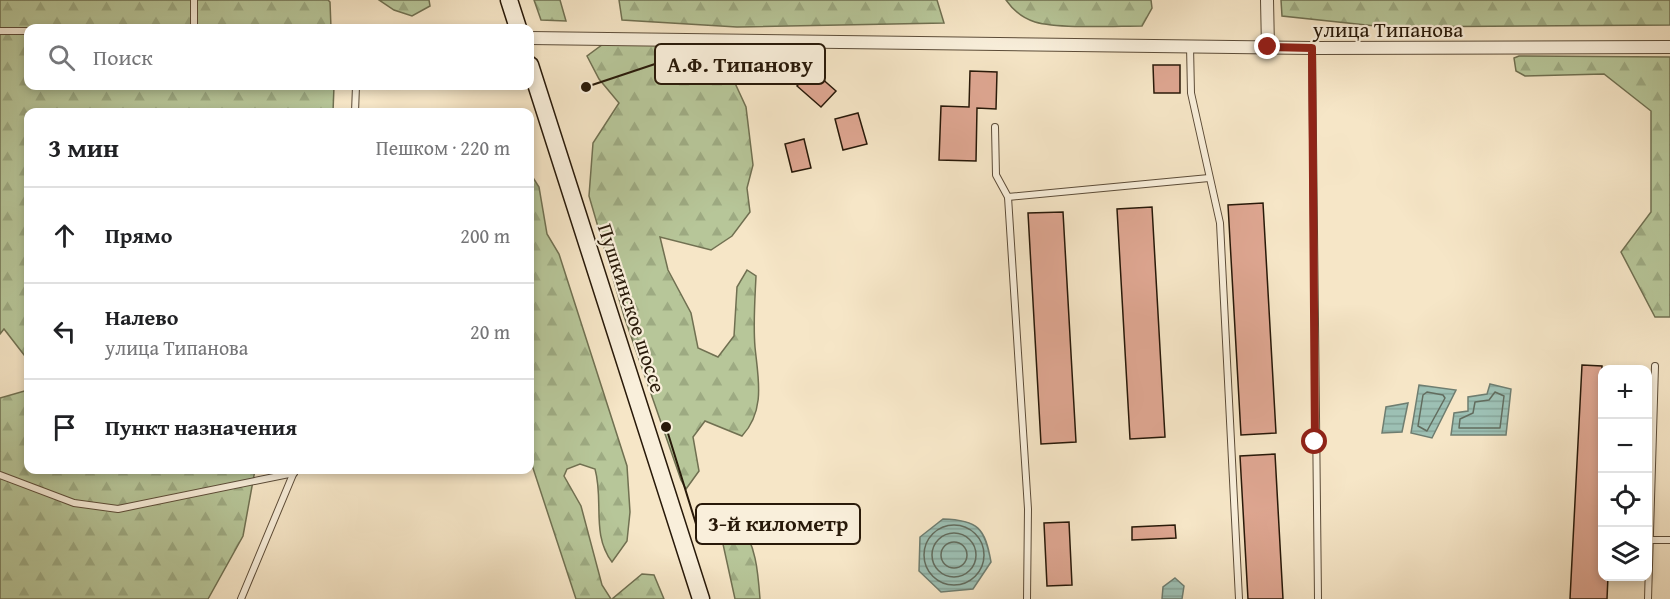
<!DOCTYPE html>
<html lang="ru">
<head>
<meta charset="utf-8">
<style>
	body { margin:0; font-family:"Gentium Book Plus",serif; background:#f2f2f2; color:#202124 }
	.controls { position:absolute; right:18px; bottom:18px; display:grid; overflow:hidden; border-radius:12px; box-shadow:0 3px 9px #0003 }
	.controls button { width:54px; height:54px; display:grid; place-items:center; padding:0; border:0; border-bottom:2px solid #e0e0e0; background:#fff; color:#202124; font:30px sans-serif }
	.stop { position:absolute; width:18px; height:18px; margin:-14px; border:4px solid #8f2418; border-radius:50%; background:#fff }
	.stop.end { background:#8f2418; border-color:#fff; box-shadow:0 2px 6px #0008 }
	.list { margin:0; padding:0; list-style:none }
	h2 { display:flex; justify-content:space-between; align-items:center; height:78px; margin:0; padding:0 24px; font-size:26px }
	h2 small { font-size:20px; font-weight:400; color:#757577 }
	.list li { display:grid; grid-template-columns:39px 1fr auto; gap:18px; align-items:center; box-sizing:border-box; height:96px; padding:0 24px; border-top:2px solid #e0e0e0 }
	.list b { display:block; font-size:22px; white-space:nowrap }
	.list p { margin:0; font-size:20px; white-space:nowrap; color:#757577 }
	.list em { font-size:20px; font-style:normal; color:#757577 }
	.icon { flex:none; width:33px; height:33px; fill:none; stroke:currentColor; stroke-width:2; stroke-linecap:round; stroke-linejoin:round }
	.map { position:relative; flex:none; width:1670px; height:599px; overflow:hidden }
	.search { position:absolute; background:#fff; box-shadow:0 3px 9px #0003; left:24px; top:24px; width:510px; height:66px; display:flex; align-items:center; gap:15px; box-sizing:border-box; padding:0 21px; border-radius:12px; color:#757577; font-size:22px }
	.panel { position:absolute; background:#fff; box-shadow:0 3px 9px #0003; left:24px; top:108px; width:510px; height:366px; border-radius:12px }
	.map>svg:first-child { display:block }
</style>
</head>
<body>
<div class="map">
<svg width="1670" height="599" viewBox="0 0 1670 599">
	<defs>
		<pattern id="forest-firs" width="22" height="20" patternUnits="userSpaceOnUse" patternTransform="scale(1.5)"><rect width="22" height="20" fill="#b7c699"/><path d="M5 1l3.5 6h-7zM16 11l3.5 6h-7z" fill="#9daa82"/></pattern>
		<pattern id="water-rules" width="6" height="5" patternUnits="userSpaceOnUse" patternTransform="scale(1.5)"><rect width="6" height="5" fill="#9dc0b4"/><path d="M0 2.5h6" fill="none" stroke="#87a499"/></pattern>
	</defs>
	<rect width="100%" height="100%" fill="#f6e6c7"/>
	<filter id="stains"><feTurbulence type="fractalNoise" baseFrequency=".00333" numOctaves="4"/><feColorMatrix values="0 0 0 0 .2 0 0 0 0 .09 0 0 0 0 .02 0 0 0 .5 -.17"/></filter>
	<radialGradient id="worn" r=".72"><stop offset=".6" stop-color="#630" stop-opacity="0"/><stop offset="1" stop-color="#630" stop-opacity=".3"/></radialGradient>
	<!-- forest -->
	<g fill="url(#forest-firs)" stroke="#707051" stroke-width="1.5">
		<path d="M 0,0 L 328,0 L 330,2 L 331,28 L 28,28 L 28,86 L 334,86 L 333,112 L 28,112 L 28,360 L 4,329 L 0,334 Z"/>
		<path d="M 379,0 L 429,0 L 430,6 L 412,16 L 394,10 Z"/>
		<path d="M 534,0 L 560,0 L 566,21 L 541,20 Z"/>
		<path d="M 619,0 L 937,0 L 944,23 L 737,27 L 622,20 Z"/>
		<path d="M 1006,0 L 1151,0 L 1152,8 L 1142,26 C 1115,26 1059,29 1035,22 C 1022,18 1013,10 1006,0 Z"/>
		<path d="M 1281,0 L 1670,0 L 1670,25 L 1385,27 L 1282,16 Z"/>
		<path d="M 610,39 L 692,45 L 722,55 L 746,107 L 753,165 L 747,188 L 750,212 L 732,236 L 711,250 L 660,237 L 668,270 L 691,313 L 698,348 L 718,357 L 734,336 L 737,287 L 747,270 L 756,276 C 755,299 753,323 755,347 C 758,378 766,410 742,436 L 705,421 L 693,437 L 699,471 L 686,489 L 681,480 L 624,316 L 589,196 L 593,143 L 619,103 L 599,79 L 587,56 Z"/>
		<path d="M 1519,56 L 1670,57 L 1670,317 L 1655,317 L 1621,252 L 1651,212 L 1651,111 L 1604,74 L 1525,76 L 1516,71 L 1514,58 Z"/>
		<path d="M 530,173 L 539,187 L 547,234 L 559,254 L 627,466 L 630,512 L 627,541 L 612,562 C 591,534 604,501 595,469 L 580,464 L 567,469 L 564,476 L 581,506 L 602,585 L 611,599 L 576,599 L 530,459 Z"/>
		<path d="M 28,390 L 28,470 L 255,470 L 243,536 L 208,599 L 0,599 L 0,398 Z"/>
		<path d="M 739,522 C 756,544 758,572 760,599 L 735,599 L 721,535 L 732,523 Z"/>
		<path d="M 642,574 L 654,575 L 664,599 L 612,599 Z"/>
	</g>
	<!-- water -->
	<g fill="url(#water-rules)" stroke="#6e7d70" stroke-width="1.5">
		<path d="M 1490,384 L 1511,389 L 1506,435 L 1451,435 L 1454,413 L 1468,411 L 1468,397 L 1487,394 Z"/>
		<path d="M 1419,385 L 1456,390 L 1432,438 L 1411,433 Z"/>
		<path d="M 1408,403 L 1402,432 L 1382,433 L 1386,407 Z"/>
		<path d="M 943,519 C 978,520 985,528 991,562 L 973,589 L 941,592 L 919,571 L 920,537 Z"/>
		<path d="M 1175,578 L 1184,586 L 1182,599 L 1162,599 L 1163,587 Z"/>
	</g>
	<g fill="none" stroke-linecap="round" stroke-linejoin="round">
		<!-- shore -->
		<g stroke="#626c5e" stroke-width="1.5">
			<path d="M 1427,392 L 1443,395 L 1445,398 L 1427,431 L 1418,426 L 1423,395 Z"/>
			<path d="M 1495,392 L 1504,396 L 1500,428 L 1459,428 L 1460,419 L 1473,413 L 1475,402 L 1489,400 Z"/>
			<circle cx="954" cy="555" r="30"/>
			<circle cx="954" cy="555" r="22"/>
			<circle cx="954" cy="555" r="13"/>
		</g>
	</g>
	<!-- building -->
	<g fill="#dea691" stroke="#281909" stroke-width="1.5">
		<path d="M 1153,65 L 1180,65 L 1180,93 L 1154,93 Z"/>
		<path d="M 811,69 L 836,91 L 821,107 L 797,86 Z"/>
		<path d="M 970,71 L 997,72 L 996,109 L 977,108 L 976,161 L 939,160 L 941,106 L 969,107 Z"/>
		<path d="M 858,113 L 867,144 L 843,150 L 835,119 Z"/>
		<path d="M 804,139 L 811,168 L 792,172 L 785,144 Z"/>
		<path d="M 1263,203 L 1276,433 L 1241,435 L 1228,205 Z"/>
		<path d="M 1152,207 L 1165,437 L 1130,439 L 1117,209 Z"/>
		<path d="M 1063,212 L 1076,442 L 1041,444 L 1028,213 Z"/>
		<path d="M 1582,365 L 1602,366 L 1602,576 L 1608,576 L 1607,599 L 1570,599 Z"/>
		<path d="M 1275,454 L 1283,599 L 1248,599 L 1240,456 Z"/>
		<path d="M 1069,522 L 1072,585 L 1047,586 L 1044,523 Z"/>
		<path d="M 1175,525 L 1176,538 L 1132,540 L 1132,527 Z"/>
	</g>
	<g fill="none" stroke-linecap="round" stroke-linejoin="round">
		<defs>
			<g id="service">
				<path d="M 194,28 L 194,0"/>
				<path d="M 0,31 L 28,31"/>
				<path d="M 1190,46 L 1191,93 L 1220,223 L 1239,599"/>
				<path d="M 1312,48 L 1318,599"/>
				<path d="M 355,112 L 356,86"/>
				<path d="M 995,127 L 996,175 L 1008,197 L 1028,509 L 1027,599"/>
				<path d="M 1008,197 L 1209,178"/>
				<path d="M 0,475 L 74,503 L 118,509 L 294,473"/>
				<path d="M 1649,540 L 1670,540"/>
				<path d="M 241,599 L 294,472"/>
				<path d="M 1648,599 L 1655,366"/>
			</g>
			<g id="minor">
				<path d="M 1267,0 L 1268,47"/>
				<path d="M 530,38 L 1312,48 L 1670,47"/>
			</g>
			<g id="secondary">
				<path d="M 509,0 L 518,28"/>
				<path d="M 530,65 L 701,599"/>
			</g>
		</defs>
		<!-- service casing -->
		<use href="#service" stroke="#5c4c38" stroke-width="8"/>
		<!-- minor casing -->
		<use href="#minor" stroke="#5c4c38" stroke-width="14"/>
		<!-- secondary casing -->
		<use href="#secondary" stroke="#281909" stroke-width="19"/>
		<!-- service -->
		<use href="#service" stroke="#f9efdb" stroke-width="6"/>
		<!-- minor -->
		<use href="#minor" stroke="#f9efdb" stroke-width="12"/>
		<!-- secondary -->
		<use href="#secondary" stroke="#f9efdb" stroke-width="16"/>
	</g>
	<g fill="none" stroke-linecap="round" stroke-linejoin="round">
		<!-- route -->
		<path stroke="#8f2418" stroke-width="8" d="M 1268,47 L 1312,48 L 1315,442"/>
	</g>
	<g text-anchor="middle" dominant-baseline="central" stroke-width="4.5" stroke-linejoin="round" paint-order="stroke">
		<!-- street labels -->
		<g font-size="21" fill="#281909" stroke="#f9efdb">
			<text x="1388" y="29">улица Типанова</text>
			<text transform="translate(632 308) rotate(72)">Пушкинское шоссе</text>
		</g>
	</g>
	<!-- callouts -->
	<path fill="none" stroke="#281909" stroke-width="2" d="M586 87L655 64M666 427L696 524"/>
	<g fill="#281909" stroke="#f9efdb" stroke-width="2">
		<circle cx="586" cy="87" r="6"/>
		<circle cx="666" cy="427" r="6"/>
	</g>
	<g fill="#f9efdb" stroke="#281909" stroke-width="2">
		<rect x="655" y="44" width="170" height="40" rx="6"/>
		<rect x="696" y="504" width="164" height="40" rx="6"/>
	</g>
	<g font-size="22" text-anchor="middle" font-weight="bold" fill="#281909">
		<text x="740" y="72">А.Ф. Типанову</text>
		<text x="778" y="531">3-й километр</text>
	</g>
	<rect width="100%" height="100%" filter="url(#stains)"/>
	<rect width="100%" height="100%" fill="url(#worn)"/>
</svg>
<div class="controls">
<button>+</button>
<button>−</button>
<button><svg class="icon" aria-label="locate" viewBox="0 0 24 24"><circle cx="12" cy="12" r="6"/><path d="M12 2v4M12 18v4M2 12h4M18 12h4"/></svg></button>
<button><svg class="icon" aria-label="layers" viewBox="0 0 24 24"><path d="M12 4l9 5-9 5-9-5zM3 14l9 5 9-5"/></svg></button>
</div>
<div class="stop" style="left:1315px;top:442px"></div>
<div class="stop end" style="left:1268px;top:47px"></div>
<div class="search"><svg class="icon" aria-label="search" viewBox="0 0 24 24"><circle cx="10" cy="10" r="6"/><path d="M15 15l6 6"/></svg>Поиск</div>
<section class="panel">
<h2>3 мин<small>Пешком · 220 m</small></h2>
<ul class="list">
<li><svg class="icon" aria-label="ahead" viewBox="0 0 24 24"><path d="M12 20V5M6 11l6-6 6 6"/></svg><div><b>Прямо</b></div><em>200 m</em></li>
<li><svg class="icon" aria-label="left" viewBox="0 0 24 24"><path d="M17 20v-9H6M10 6l-5 5 5 5"/></svg><div><b>Налево</b><p>улица Типанова</p></div><em>20 m</em></li>
<li><svg class="icon" aria-label="arrive" viewBox="0 0 24 24"><path d="M6 21V4h12l-3 4 3 4H6"/></svg><div><b>Пункт назначения</b></div></li>
</ul>
</section>
</div>
</body>
</html>
